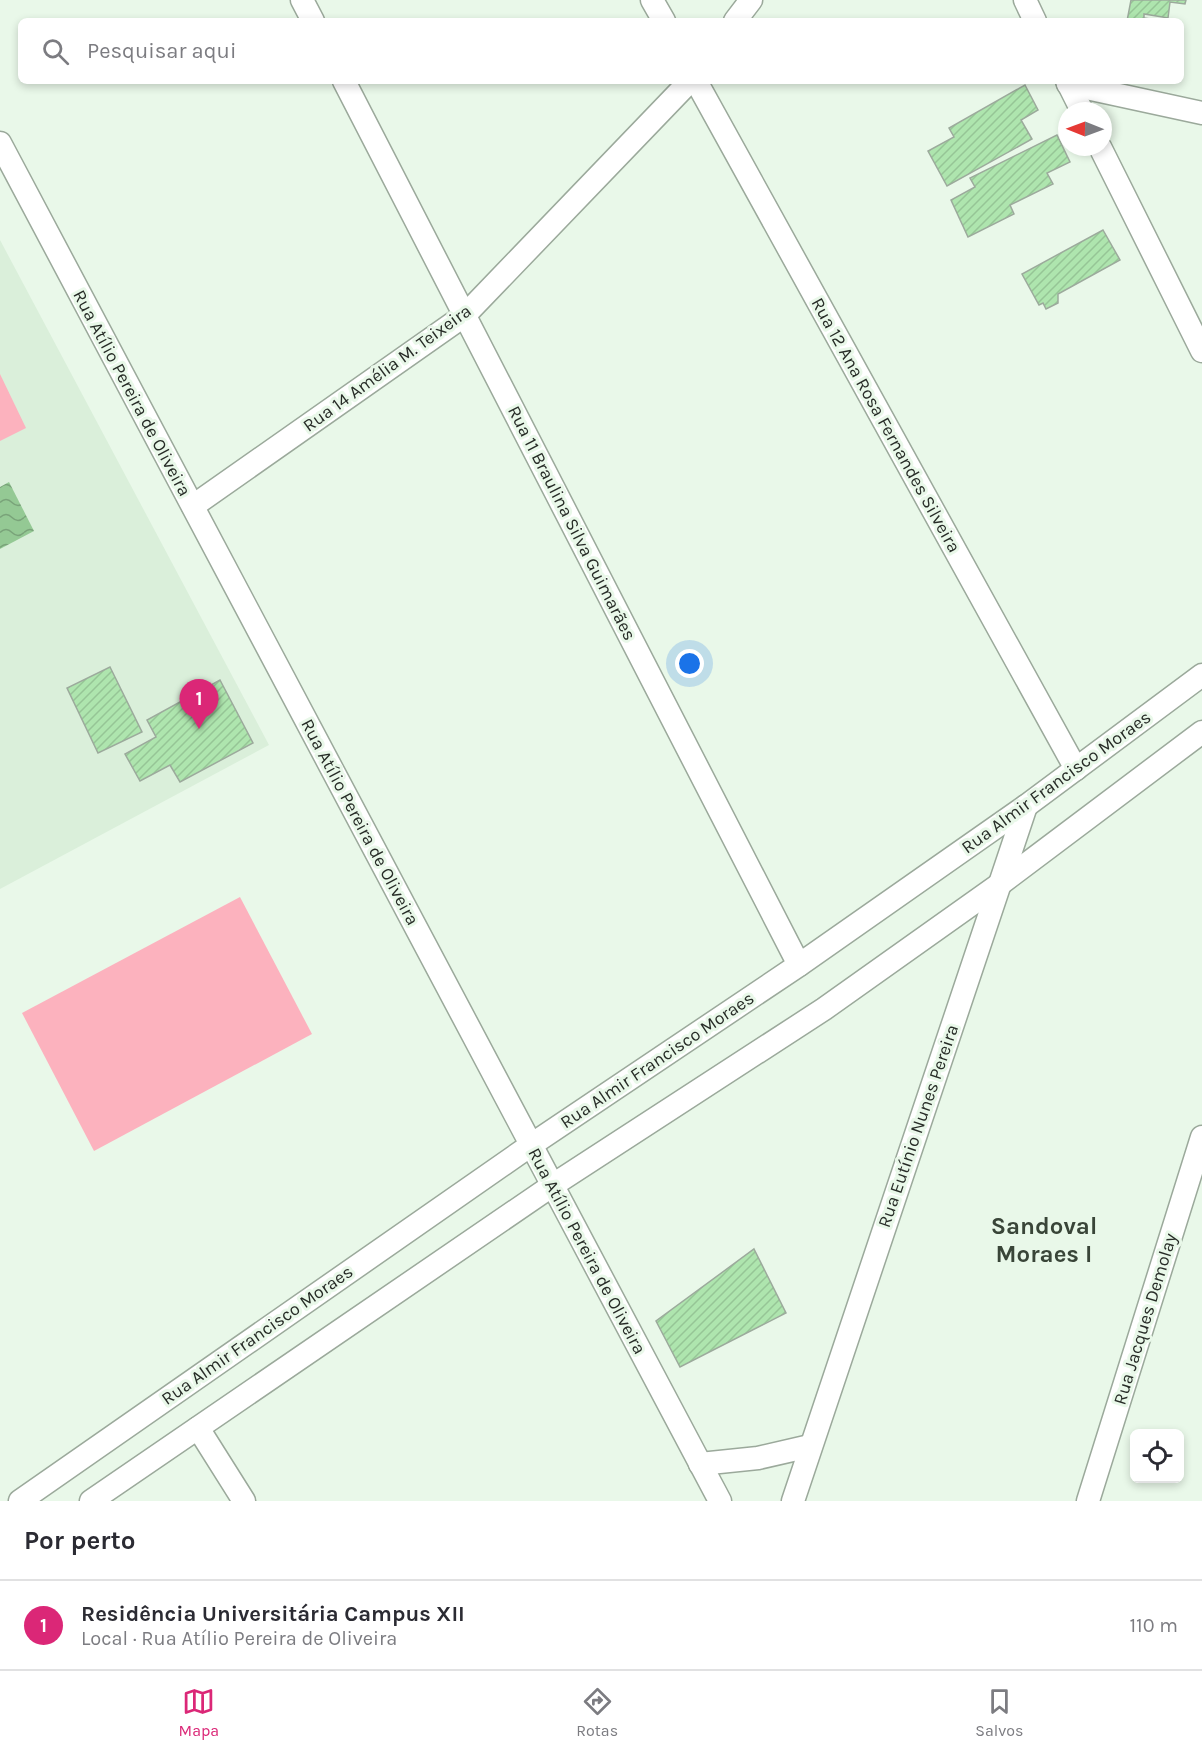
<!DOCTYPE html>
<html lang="pt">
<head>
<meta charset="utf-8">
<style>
	body { margin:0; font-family:Karla,sans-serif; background:#f2f2f3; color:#2b2b33 }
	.controls { position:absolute; right:18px; bottom:18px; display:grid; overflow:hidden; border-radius:9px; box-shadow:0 3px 9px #0003 }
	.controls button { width:54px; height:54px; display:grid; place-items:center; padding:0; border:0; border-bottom:2px solid #e1e1e2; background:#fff; color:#2b2b33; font:30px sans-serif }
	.compass { position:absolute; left:1058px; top:102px; width:54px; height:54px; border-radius:50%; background:#fff; box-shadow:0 3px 9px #0003; rotate:271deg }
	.you { position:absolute; left:690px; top:664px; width:21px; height:21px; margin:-15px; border:4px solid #fff; border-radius:50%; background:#1a73e8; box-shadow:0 0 0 9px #1a73e833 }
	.badge { display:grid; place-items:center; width:39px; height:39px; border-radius:50%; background:#db2777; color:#fff; font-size:20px; font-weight:700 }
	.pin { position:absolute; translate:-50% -50px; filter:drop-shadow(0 2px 3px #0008) }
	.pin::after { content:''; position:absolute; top:32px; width:21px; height:18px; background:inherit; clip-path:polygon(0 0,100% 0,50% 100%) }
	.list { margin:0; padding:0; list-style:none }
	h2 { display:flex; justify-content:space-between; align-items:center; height:78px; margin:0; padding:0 24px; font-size:26px }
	h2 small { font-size:20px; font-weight:400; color:#7c7c81 }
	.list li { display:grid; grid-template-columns:39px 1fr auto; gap:18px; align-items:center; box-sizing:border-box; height:90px; padding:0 24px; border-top:2px solid #e1e1e2 }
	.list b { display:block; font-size:22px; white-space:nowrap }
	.list p { margin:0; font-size:20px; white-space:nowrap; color:#7c7c81 }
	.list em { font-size:20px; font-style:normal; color:#7c7c81 }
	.icon { flex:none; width:33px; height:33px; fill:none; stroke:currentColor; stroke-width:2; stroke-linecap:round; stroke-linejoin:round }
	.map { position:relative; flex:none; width:1202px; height:1501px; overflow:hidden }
	.search { position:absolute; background:#fff; box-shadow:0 3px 9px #0003; left:18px; right:18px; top:18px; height:66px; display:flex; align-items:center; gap:15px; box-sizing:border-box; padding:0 21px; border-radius:9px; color:#7c7c81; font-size:22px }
	.sheet { height:168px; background:#fff }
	nav { display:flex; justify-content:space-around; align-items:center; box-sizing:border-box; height:84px; border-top:2px solid #e1e1e2; background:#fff; font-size:16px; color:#7c7c81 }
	nav a { display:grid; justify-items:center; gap:3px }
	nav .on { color:#db2777 }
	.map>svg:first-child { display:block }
</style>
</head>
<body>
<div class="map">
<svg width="1202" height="1501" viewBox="0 0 1202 1501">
	<defs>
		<pattern id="water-waves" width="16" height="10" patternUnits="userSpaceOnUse" patternTransform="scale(1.5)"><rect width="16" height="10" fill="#94c994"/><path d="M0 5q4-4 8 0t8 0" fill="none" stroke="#79a379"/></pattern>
		<pattern id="building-hatch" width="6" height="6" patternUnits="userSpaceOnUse" patternTransform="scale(1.5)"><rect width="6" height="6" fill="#aee5ae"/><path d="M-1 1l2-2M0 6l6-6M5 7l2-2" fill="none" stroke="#96c596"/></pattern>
	</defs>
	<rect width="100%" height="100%" fill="#e9f8e9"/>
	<!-- built -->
	<path fill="#daefda" d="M 0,240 L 269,745 L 0,889 Z"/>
	<!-- green -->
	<g fill="#fcb2be">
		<path d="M 0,374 L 26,428 L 0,441 Z"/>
		<path d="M 240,897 L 312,1034 L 94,1151 L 22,1013 Z"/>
	</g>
	<!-- water -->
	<path fill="url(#water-waves)" d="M 9,482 L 34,531 L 0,549 L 0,487 Z"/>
	<!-- building -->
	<g fill="url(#building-hatch)" stroke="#9caa9c" stroke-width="1.5">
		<path d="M 1131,0 L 1186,0 L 1185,4 L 1170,2 L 1168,18 L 1144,14 L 1144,18 L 1163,21 L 1127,21 Z"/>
		<path d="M 1025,85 L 1038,110 L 1021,120 L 1032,139 L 947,186 L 928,151 L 954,137 L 949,128 Z"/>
		<path d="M 1057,135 L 1070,162 L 1047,173 L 1053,184 L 1010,205 L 1014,214 L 968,237 L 951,200 L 975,187 L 970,178 Z"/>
		<path d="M 1103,230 L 1120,260 L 1058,294 L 1058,303 L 1046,309 L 1043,303 L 1039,305 L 1022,274 Z"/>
		<path d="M 110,667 L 142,732 L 98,753 L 67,688 Z"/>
		<path d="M 220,680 L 253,743 L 180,782 L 170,765 L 140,781 L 125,754 L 156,737 L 147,720 Z"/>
		<path d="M 754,1249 L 786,1313 L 680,1367 L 656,1321 Z"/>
	</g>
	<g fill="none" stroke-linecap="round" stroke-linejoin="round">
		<defs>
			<g id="minor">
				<path d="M 302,0 L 313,21"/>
				<path d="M 652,0 L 664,21"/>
				<path d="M 1025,0 L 1035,21"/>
				<path d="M 735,21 L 751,0"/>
				<path d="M 344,81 L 799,965"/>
				<path d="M 696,81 L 1076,769"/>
				<path d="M 1067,81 L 1082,111"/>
				<path d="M 1068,84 L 1202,113"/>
				<path d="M 0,143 L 720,1501"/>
				<path d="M 1100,147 L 1202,351"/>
				<path d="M 193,506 L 465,315 L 690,81"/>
				<path d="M 198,1428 L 244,1501"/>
				<path d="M 700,1464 L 758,1458 L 810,1446"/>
				<path d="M 20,1501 L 531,1145 L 799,965 L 1026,806 L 1202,675"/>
				<path d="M 91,1501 L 553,1185 L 824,1009 L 1000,884 L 1202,732"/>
				<path d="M 793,1501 L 1026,806"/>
				<path d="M 1088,1501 L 1202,1137"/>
			</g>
		</defs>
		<!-- minor casing -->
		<use href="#minor" stroke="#9ba99b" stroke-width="25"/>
		<!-- minor -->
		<use href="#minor" stroke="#fff" stroke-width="22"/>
	</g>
	<g text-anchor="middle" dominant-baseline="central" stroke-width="6" stroke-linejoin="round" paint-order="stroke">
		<!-- street labels -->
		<g font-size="18" fill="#272c27" stroke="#e9f8e9">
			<text transform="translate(387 368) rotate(-36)">Rua 14 Amélia M. Teixeira</text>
			<text transform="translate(132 393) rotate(62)">Rua Atílio Pereira de Oliveira</text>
			<text transform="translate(886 425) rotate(61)">Rua 12 Ana Rosa Fernandes Silveira</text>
			<text transform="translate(572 523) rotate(63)">Rua 11 Braulina Silva Guimarães</text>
			<text transform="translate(1056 782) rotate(-36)">Rua Almir Francisco Moraes</text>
			<text transform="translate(360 822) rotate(62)">Rua Atílio Pereira de Oliveira</text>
			<text transform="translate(657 1060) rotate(-34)">Rua Almir Francisco Moraes</text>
			<text transform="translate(918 1126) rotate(-71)">Rua Eutínio Nunes Pereira</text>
			<text transform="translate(587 1251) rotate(62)">Rua Atílio Pereira de Oliveira</text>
			<text transform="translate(1145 1319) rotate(-73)">Rua Jacques Demolay</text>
			<text transform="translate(257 1335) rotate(-35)">Rua Almir Francisco Moraes</text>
		</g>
		<!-- district labels -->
		<g font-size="24" font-weight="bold" fill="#394538" stroke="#e9f8e9">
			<text x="1044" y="1226">Sandoval<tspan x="1044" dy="28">Moraes I</tspan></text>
		</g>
	</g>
</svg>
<div class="controls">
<button><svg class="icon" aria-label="locate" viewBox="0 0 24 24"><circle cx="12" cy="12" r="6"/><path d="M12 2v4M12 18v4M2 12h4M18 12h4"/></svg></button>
</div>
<svg class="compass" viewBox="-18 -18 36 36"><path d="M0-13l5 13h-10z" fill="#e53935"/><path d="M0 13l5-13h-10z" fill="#7c7c81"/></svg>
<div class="you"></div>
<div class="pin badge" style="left:199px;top:729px">1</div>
<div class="search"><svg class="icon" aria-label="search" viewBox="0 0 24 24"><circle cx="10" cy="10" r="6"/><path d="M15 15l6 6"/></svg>Pesquisar aqui</div>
</div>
<section class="sheet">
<h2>Por perto<small></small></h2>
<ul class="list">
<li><span class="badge">1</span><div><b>Residência Universitária Campus XII</b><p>Local · Rua Atílio Pereira de Oliveira</p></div><em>110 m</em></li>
</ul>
</section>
<nav>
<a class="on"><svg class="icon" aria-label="map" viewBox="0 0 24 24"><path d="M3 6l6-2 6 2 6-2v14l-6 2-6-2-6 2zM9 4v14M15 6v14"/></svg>Mapa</a>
<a><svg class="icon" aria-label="directions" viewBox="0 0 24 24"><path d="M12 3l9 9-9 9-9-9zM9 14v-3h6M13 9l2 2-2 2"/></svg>Rotas</a>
<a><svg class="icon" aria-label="saved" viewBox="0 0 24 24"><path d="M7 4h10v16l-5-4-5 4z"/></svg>Salvos</a>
</nav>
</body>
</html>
